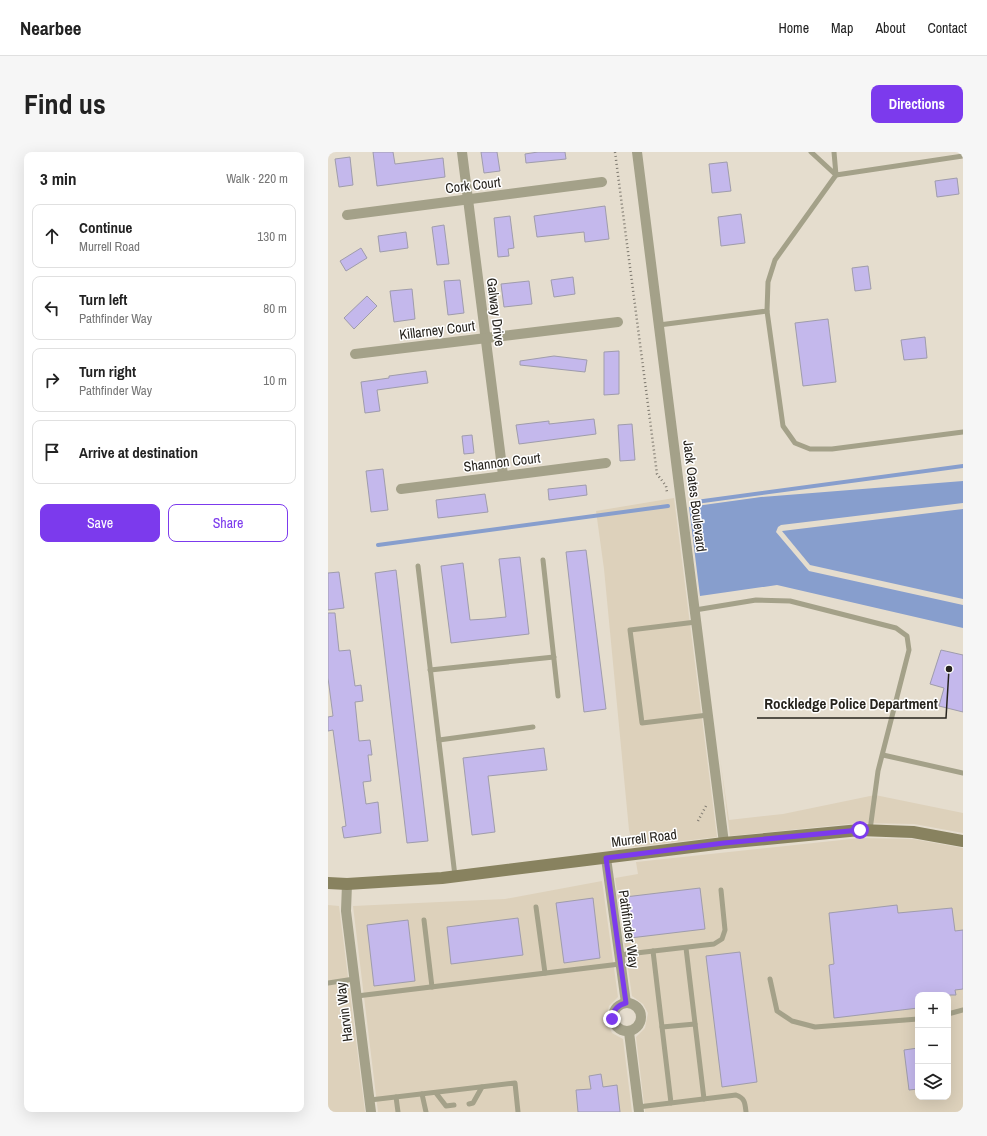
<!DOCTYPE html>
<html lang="en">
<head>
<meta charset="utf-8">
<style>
	body { margin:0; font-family:"Archivo Narrow",sans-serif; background:#f6f6f6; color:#222 }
	.controls { position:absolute; right:12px; bottom:12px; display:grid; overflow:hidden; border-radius:8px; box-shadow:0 4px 16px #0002 }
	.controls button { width:36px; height:36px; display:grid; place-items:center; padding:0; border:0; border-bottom:1px solid #e0e0e0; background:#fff; color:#222; font:20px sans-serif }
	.stop { position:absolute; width:12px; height:12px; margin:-9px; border:3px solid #7c3aed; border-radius:50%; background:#fff }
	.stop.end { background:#7c3aed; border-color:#fff; box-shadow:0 1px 4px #0008 }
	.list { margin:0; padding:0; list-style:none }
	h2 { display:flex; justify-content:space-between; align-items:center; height:52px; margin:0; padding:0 16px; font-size:17px }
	h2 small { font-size:13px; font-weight:400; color:#767676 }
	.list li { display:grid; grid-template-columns:26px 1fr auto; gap:12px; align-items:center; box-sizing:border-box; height:64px; margin:0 8px 8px; padding:0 8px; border:1px solid #e0e0e0; border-radius:8px }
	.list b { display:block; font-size:15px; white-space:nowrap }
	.list p { margin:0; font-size:13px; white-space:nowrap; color:#767676 }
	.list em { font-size:13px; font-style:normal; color:#767676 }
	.actions { display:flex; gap:8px; padding:12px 16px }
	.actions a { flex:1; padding:9px 0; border:1px solid #7c3aed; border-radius:8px; text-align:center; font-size:14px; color:#7c3aed }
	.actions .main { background:#7c3aed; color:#fff }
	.icon { flex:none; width:22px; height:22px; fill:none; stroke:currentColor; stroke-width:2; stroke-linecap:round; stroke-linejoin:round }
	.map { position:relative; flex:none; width:635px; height:960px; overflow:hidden; border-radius:8px }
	header { display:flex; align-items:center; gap:24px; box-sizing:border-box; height:56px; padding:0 20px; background:#fff; border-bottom:1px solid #e0e0e0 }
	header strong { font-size:19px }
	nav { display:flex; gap:22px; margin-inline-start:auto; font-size:14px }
	.intro { display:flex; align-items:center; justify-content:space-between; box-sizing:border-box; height:96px; padding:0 24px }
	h1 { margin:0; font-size:28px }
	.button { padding:10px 18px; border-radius:8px; background:#7c3aed; color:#fff; font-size:14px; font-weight:700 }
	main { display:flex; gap:24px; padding:0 24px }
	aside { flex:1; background:#fff; border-radius:8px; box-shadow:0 4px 16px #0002 }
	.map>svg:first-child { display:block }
</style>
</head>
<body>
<header>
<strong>Nearbee</strong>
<nav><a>Home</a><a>Map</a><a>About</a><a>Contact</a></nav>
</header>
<div class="intro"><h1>Find us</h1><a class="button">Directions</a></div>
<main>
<aside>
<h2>3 min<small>Walk · 220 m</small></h2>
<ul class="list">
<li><svg class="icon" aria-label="ahead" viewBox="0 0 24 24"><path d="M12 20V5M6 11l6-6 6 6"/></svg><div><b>Continue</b><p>Murrell Road</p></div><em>130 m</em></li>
<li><svg class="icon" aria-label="left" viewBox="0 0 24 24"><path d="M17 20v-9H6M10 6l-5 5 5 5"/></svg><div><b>Turn left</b><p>Pathfinder Way</p></div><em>80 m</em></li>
<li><svg class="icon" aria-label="right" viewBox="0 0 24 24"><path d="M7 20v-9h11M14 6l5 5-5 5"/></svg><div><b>Turn right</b><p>Pathfinder Way</p></div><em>10 m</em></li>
<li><svg class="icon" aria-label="arrive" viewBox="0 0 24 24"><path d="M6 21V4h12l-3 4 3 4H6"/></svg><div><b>Arrive at destination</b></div></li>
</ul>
<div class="actions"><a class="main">Save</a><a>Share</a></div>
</aside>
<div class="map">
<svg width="635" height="960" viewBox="0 0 635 960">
	<rect width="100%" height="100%" fill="#e5ddce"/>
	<!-- built -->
	<g fill="#ddd1bb" fill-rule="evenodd">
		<path d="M 346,346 L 389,685 L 305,695 L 301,678 L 276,417 L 268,359 Z"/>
		<path d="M 392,606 L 401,668 L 455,662 L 547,643 L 635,661 L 635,681 L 586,672 L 531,671 L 402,684 Z"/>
		<path d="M 532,686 L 585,687 L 635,696 L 635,960 L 317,960 L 308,885 L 317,876 L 320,861 L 315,852 L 304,844 L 287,726 L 310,722 L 308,710 ZM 590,843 L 620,843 L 620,945 L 590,945 Z"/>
		<path d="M 274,729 L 290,845 L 281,854 L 278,868 L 284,881 L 295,887 L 304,960 L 50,960 L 25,754 L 177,747 Z"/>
		<path d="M 0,753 L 11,754 L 37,960 L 0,960 Z"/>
	</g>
	<!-- water -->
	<g fill="#879ecd">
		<path d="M 635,329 L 635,351 L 453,373 L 450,375 L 448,380 L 481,419 L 635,453 L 635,476 L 449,433 L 372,444 L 361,355 L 433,345 Z"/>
		<path d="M 635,357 L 635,447 L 482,413 L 454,379 Z"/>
	</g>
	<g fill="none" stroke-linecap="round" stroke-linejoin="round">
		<!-- stream -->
		<g stroke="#879ecd" stroke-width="4">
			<path d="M 368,350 L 635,314"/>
			<path d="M 50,393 L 340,354"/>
		</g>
	</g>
	<!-- building -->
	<g fill="#c4b8ec" stroke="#9f9cab">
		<path d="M 45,0 L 65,0 L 67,12 L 115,6 L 117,25 L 49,34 Z"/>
		<path d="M 153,0 L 169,0 L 172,19 L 156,21 Z"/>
		<path d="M 210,0 L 237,0 L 238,7 L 198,11 L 197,2 Z"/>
		<path d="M 22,5 L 25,33 L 11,35 L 7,7 Z"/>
		<path d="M 399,10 L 403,39 L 384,41 L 381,12 Z"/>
		<path d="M 629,26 L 631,42 L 609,45 L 607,29 Z"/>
		<path d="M 277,54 L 281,87 L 257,90 L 256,80 L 209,85 L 206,64 Z"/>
		<path d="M 413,62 L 417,91 L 393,94 L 390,65 Z"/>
		<path d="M 182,64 L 186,96 L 180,97 L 181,104 L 170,105 L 166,66 Z"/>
		<path d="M 116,73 L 121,112 L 109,113 L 104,75 Z"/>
		<path d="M 78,80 L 80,96 L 52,100 L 50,84 Z"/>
		<path d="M 33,96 L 39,106 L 18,119 L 12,109 Z"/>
		<path d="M 540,114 L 543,137 L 527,139 L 524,116 Z"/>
		<path d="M 245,125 L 247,142 L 226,145 L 223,128 Z"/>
		<path d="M 132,128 L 136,161 L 120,163 L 116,129 Z"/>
		<path d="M 201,129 L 204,152 L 176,155 L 173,132 Z"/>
		<path d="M 84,137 L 87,167 L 66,170 L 62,139 Z"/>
		<path d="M 39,144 L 49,154 L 26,177 L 16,166 Z"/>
		<path d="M 500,167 L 508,230 L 475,234 L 467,171 Z"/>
		<path d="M 597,185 L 599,206 L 576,208 L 573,188 Z"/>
		<path d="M 291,199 L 291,242 L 276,243 L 276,200 Z"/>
		<path d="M 226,204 L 259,208 L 257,220 L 192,213 L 192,209 Z"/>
		<path d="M 98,219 L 100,231 L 49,238 L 52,259 L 37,261 L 33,230 L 61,226 L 61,224 Z"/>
		<path d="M 266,267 L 268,282 L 191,292 L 188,273 L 221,269 L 221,272 Z"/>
		<path d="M 304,272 L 307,308 L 292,309 L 290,273 Z"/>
		<path d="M 144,283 L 146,301 L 136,302 L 134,284 Z"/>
		<path d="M 55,317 L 60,358 L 43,360 L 38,319 Z"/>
		<path d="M 258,333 L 259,343 L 221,348 L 220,337 Z"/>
		<path d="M 157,342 L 160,360 L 110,366 L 108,348 Z"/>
		<path d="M 258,398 L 278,557 L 256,560 L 238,400 Z"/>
		<path d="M 192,405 L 201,482 L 123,491 L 113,414 L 135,411 L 142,468 L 158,467 L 178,465 L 171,407 Z"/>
		<path d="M 68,418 L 100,689 L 79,691 L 47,421 Z"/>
		<path d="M 11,420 L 16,456 L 0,458 L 0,421 Z"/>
		<path d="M 0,461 L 7,461 L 11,499 L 22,498 L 27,534 L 33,533 L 35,549 L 27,550 L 31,589 L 42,588 L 44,603 L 40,603 L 43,629 L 35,630 L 38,652 L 50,650 L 53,681 L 16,686 L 14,675 L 18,674 L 5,578 L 0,579 L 0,565 L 5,564 L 0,526 Z"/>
		<path d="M 613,498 L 635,503 L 635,560 L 611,554 L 616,536 L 602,532 Z"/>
		<path d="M 216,596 L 219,618 L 160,624 L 167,680 L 144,683 L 135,606 Z"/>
		<path d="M 372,736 L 377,777 L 302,786 L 297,745 Z"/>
		<path d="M 265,746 L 272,806 L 236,811 L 228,751 Z"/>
		<path d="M 569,753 L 570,761 L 624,756 L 627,779 L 635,778 L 635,837 L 627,838 L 628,843 L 590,843 L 590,856 L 506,866 L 501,813 L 506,812 L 501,761 Z"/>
		<path d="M 190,766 L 195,803 L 123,812 L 119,775 Z"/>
		<path d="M 80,768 L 87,829 L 46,834 L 39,773 Z"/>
		<path d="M 412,800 L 429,930 L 394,935 L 378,804 Z"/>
		<path d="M 590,896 L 590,937 L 581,938 L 576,898 Z"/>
		<path d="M 273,922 L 275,935 L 289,933 L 292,960 L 250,960 L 248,938 L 263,937 L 261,924 Z"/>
	</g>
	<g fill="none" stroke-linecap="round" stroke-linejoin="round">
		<!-- path -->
		<g stroke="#7d786e" stroke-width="2.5" stroke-dasharray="1 3" stroke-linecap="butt">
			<path d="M 287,0 L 329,322 L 338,334 L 339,340"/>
			<path d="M 370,669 L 379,652"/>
		</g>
		<!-- lane -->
		<g stroke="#a4a189" stroke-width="5">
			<path d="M 483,0 L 508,23 L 447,108 L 440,130 L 439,159 L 455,274 L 467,291 L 482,297 L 504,297 L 635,280"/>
			<path d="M 506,0 L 508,23 L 635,4"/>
			<path d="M 331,173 L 439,159"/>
			<path d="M 215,408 L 230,544"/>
			<path d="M 90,414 L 127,724"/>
			<path d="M 367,458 L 428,448 L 462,449 L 568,476 L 579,484 L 581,498 L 550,619 L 542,678"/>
			<path d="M 368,470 L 302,478 L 314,571 L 380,563"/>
			<path d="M 102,518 L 226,505"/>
			<path d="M 111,588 L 205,575"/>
			<path d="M 555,603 L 635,621"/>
			<path d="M 208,755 L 217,821"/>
			<path d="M 96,768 L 104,835"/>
			<path d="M 358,796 L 376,947"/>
			<path d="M 325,799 L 343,951"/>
			<path d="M 291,803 L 386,792 L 394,787 L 397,778 L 393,738"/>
			<path d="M 442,827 L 449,859 L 464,869 L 487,875 L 590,867"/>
			<path d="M 0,831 L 26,827"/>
			<path d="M 29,844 L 292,812"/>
			<path d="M 620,862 L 635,858"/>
			<path d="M 334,875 L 367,872"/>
			<path d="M 108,941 L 118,954 L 126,953"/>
			<path d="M 94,942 L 98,960"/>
			<path d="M 68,945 L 70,960"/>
			<path d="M 42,948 L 187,931 L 190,960"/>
			<path d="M 141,952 L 145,951 L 154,935"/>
			<path d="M 310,955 L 408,943 C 417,946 417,951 418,960"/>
		</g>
		<!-- street -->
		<g stroke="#a4a189" stroke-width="10">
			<path d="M 134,0 L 175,323"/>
			<path d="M 309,0 L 396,691"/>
			<path d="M 19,63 L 274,30"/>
			<path d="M 27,202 L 290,170"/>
			<path d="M 73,337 L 278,311"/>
			<path d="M 278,706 L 298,851"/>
			<path d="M 19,732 L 18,759 L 43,960"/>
			<circle cx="299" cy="865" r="14"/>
			<path d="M 301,880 L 311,960"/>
		</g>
		<!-- secondary -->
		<path stroke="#88825f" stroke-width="12" d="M 0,731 L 19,732 L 114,726 L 396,691 L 532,678 L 585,680 L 635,689"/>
	</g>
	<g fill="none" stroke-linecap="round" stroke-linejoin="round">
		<!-- route -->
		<path stroke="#7c3aed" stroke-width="5" d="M 284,867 C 285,858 289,853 298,851 L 278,706 L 396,691 L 532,678"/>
	</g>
	<g text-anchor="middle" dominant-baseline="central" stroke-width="3" stroke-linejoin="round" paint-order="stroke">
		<!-- street labels -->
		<g font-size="14" fill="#26231d" stroke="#fff">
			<text transform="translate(145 33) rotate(-7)">Cork Court</text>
			<text transform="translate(168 160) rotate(83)">Galway Drive</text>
			<text transform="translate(109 178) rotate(-7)">Killarney Court</text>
			<text transform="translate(174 310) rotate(-7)">Shannon Court</text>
			<text transform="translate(367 344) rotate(83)">Jack Oates Boulevard</text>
			<text transform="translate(316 686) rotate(-7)">Murrell Road</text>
			<text transform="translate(301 777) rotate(82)">Pathfinder Way</text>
			<text transform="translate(16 860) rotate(-97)">Harvin Way</text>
		</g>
	</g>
	<!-- callouts -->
	<path fill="none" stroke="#26231d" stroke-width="1.5" d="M621 517L618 566H429"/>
	<circle fill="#26231d" stroke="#fff" stroke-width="1.5" cx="621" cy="517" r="4"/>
	<g font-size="15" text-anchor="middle" font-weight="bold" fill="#26231d" stroke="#fff" stroke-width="3" stroke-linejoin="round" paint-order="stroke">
		<text x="523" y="557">Rockledge Police Department</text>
	</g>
</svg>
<div class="controls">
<button>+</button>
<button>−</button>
<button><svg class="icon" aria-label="layers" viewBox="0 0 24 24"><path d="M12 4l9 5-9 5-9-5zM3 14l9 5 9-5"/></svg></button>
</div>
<div class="stop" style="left:532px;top:678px"></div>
<div class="stop end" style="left:284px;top:867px"></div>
</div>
</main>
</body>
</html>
